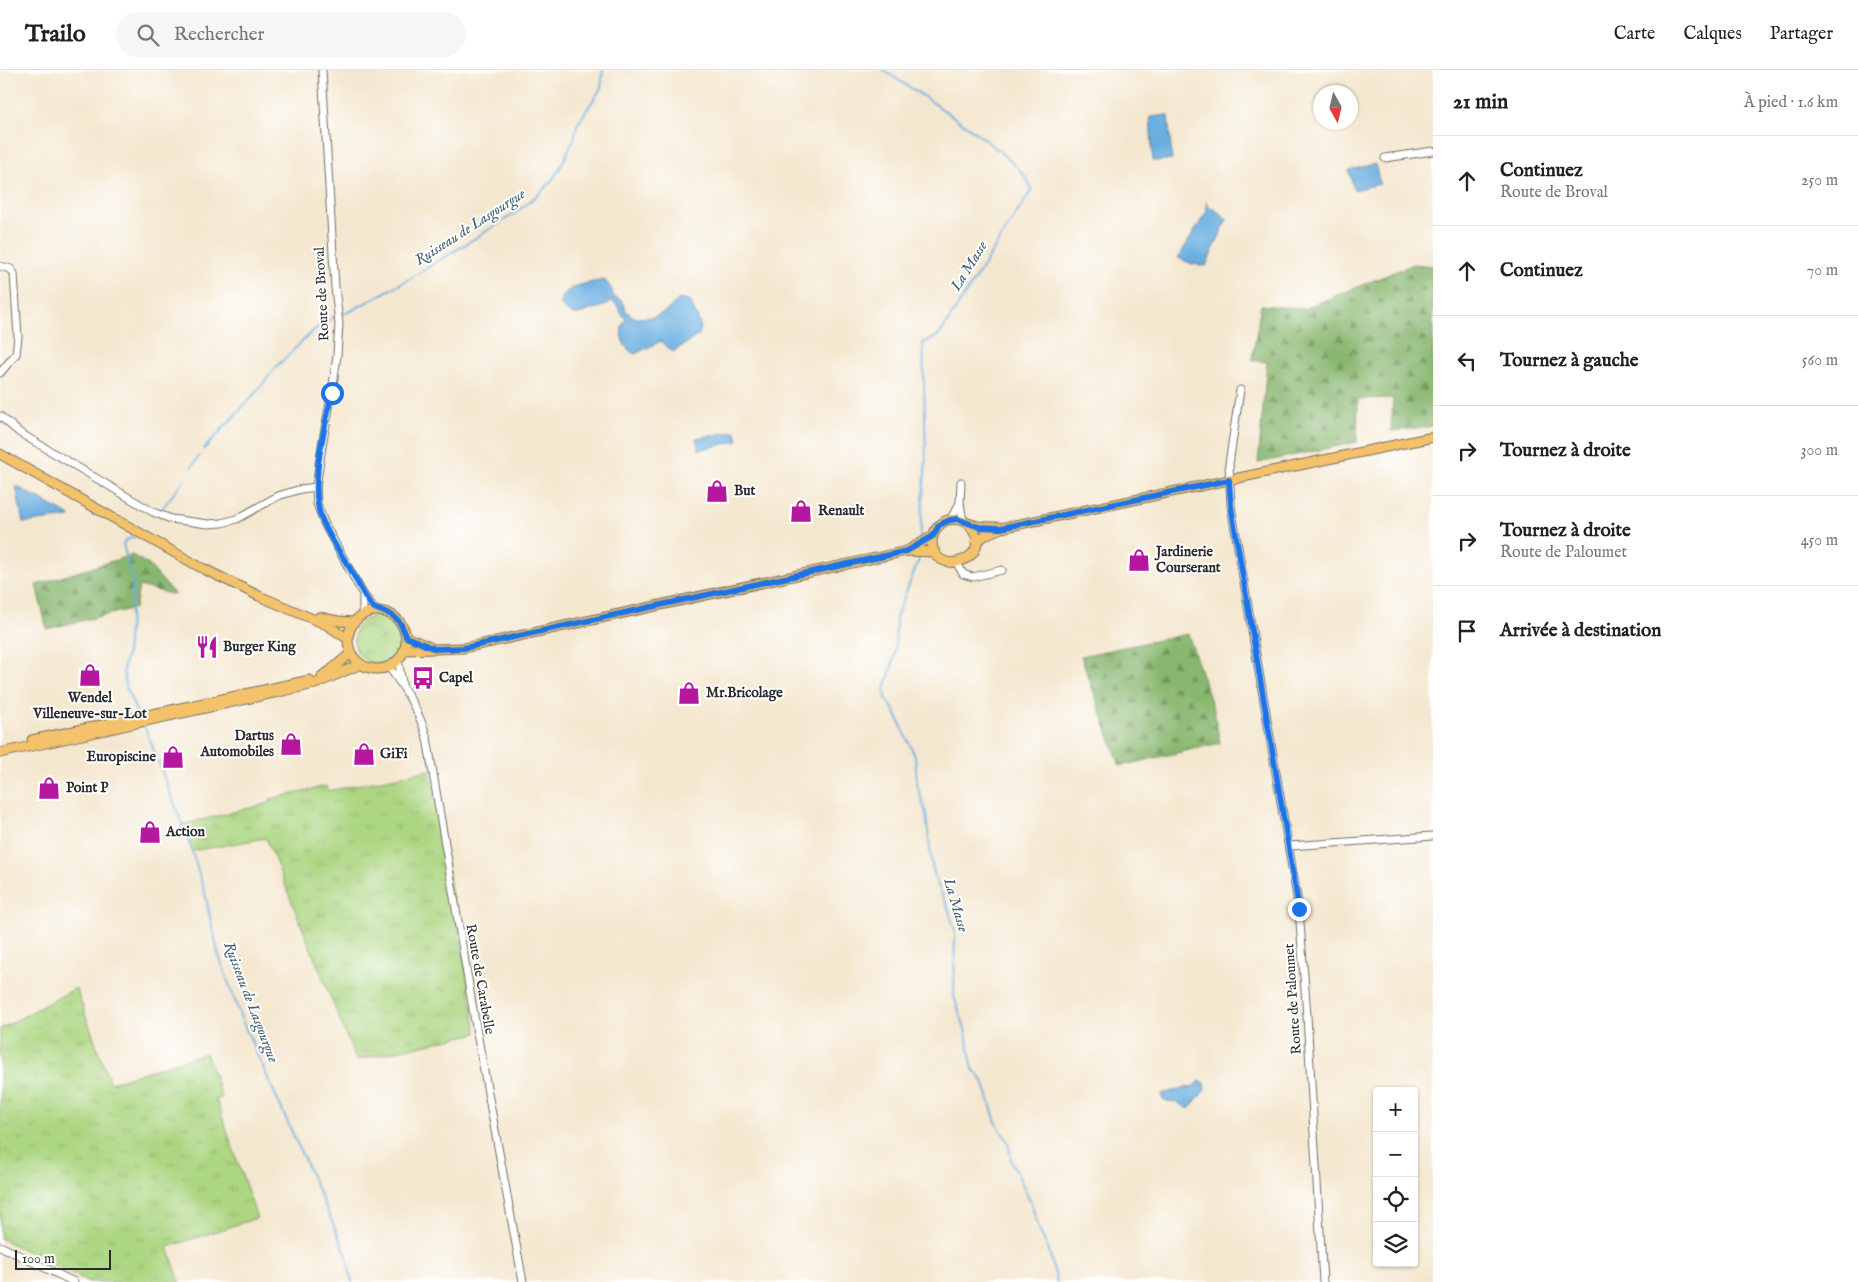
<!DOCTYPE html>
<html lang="fr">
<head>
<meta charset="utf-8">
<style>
	body { margin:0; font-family:"IM FELL English",serif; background:#f6f6f6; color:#222 }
	.controls { position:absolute; right:15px; bottom:15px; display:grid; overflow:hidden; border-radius:5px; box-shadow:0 1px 4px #0004 }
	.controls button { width:45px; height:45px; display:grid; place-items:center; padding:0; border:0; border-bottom:1px solid #e0e0e0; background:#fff; color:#222; font:25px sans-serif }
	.compass { position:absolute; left:1313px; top:15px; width:45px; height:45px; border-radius:50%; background:#fff; box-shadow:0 1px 4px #0004; rotate:172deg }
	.scale { position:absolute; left:15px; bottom:12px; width:96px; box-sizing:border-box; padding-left:5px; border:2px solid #2b2b2b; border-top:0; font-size:14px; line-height:18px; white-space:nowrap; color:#2b2b2b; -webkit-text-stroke:4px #fff; paint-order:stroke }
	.stop { position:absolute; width:15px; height:15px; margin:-11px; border:4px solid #1a73e8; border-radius:50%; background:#fff }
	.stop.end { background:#1a73e8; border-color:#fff; box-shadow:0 1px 5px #0008 }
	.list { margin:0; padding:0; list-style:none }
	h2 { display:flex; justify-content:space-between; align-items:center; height:65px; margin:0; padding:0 20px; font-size:21px }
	h2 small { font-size:16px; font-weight:400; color:#767676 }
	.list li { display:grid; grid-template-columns:32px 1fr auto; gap:15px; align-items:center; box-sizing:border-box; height:90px; padding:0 20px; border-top:1px solid #e0e0e0 }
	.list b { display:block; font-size:19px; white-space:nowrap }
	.list p { margin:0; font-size:16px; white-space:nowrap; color:#767676 }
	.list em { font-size:16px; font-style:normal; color:#767676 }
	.icon { flex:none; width:28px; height:28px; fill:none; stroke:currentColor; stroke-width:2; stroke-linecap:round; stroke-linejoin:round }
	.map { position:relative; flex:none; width:1433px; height:1212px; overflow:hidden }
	header { display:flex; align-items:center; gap:30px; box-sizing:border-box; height:70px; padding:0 25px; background:#fff; border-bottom:1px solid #e0e0e0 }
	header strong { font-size:24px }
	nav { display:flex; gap:28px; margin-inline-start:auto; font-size:18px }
	.search { width:350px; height:45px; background:#f6f6f6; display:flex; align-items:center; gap:12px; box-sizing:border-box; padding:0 18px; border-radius:28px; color:#767676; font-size:19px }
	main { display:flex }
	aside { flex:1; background:#fff }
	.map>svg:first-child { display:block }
</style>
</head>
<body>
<header>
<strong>Trailo</strong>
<div class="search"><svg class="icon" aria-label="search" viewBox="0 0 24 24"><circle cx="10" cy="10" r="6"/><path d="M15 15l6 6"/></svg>Rechercher</div>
<nav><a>Carte</a><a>Calques</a><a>Partager</a></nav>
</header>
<main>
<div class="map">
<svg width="1433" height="1212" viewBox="0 0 1433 1212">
	<defs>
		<pattern id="grass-tufts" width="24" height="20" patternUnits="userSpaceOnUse" patternTransform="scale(1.25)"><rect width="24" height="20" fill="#acd681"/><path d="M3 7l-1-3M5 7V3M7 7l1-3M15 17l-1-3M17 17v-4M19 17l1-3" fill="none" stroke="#94b870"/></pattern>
		<pattern id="forest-firs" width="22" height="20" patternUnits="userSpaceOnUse" patternTransform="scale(1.25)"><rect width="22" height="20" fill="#89b76f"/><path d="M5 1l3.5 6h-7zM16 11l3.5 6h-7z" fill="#70955b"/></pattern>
	</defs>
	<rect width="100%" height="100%" fill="#fff"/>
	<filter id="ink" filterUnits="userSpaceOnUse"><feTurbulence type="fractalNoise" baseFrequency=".02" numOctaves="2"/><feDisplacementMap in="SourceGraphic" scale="10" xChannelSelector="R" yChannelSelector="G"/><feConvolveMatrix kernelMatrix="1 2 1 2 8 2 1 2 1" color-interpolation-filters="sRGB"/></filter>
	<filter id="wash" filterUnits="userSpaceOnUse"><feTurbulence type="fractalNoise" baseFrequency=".0096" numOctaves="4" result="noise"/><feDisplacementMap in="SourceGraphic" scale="20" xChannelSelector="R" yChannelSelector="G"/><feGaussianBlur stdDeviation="1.12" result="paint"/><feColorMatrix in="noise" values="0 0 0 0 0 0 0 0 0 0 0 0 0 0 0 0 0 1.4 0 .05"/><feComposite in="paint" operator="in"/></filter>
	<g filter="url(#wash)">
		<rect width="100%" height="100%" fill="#f4e7cf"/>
		<!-- grass -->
		<g fill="url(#grass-tufts)" stroke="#6c8056">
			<circle cx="378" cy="570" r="24"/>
			<path d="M 430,700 L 477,963 L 356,990 L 266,768 L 192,781 L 181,755 L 270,733 L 270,729 L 326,716 L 328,721 Z"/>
			<path d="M 76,918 L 110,1013 L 206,983 L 222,1028 L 216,1029 L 257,1148 L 168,1177 L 180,1212 L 89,1212 L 0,1168 L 0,959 Z"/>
		</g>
		<!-- forest -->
		<g fill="url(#forest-firs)" stroke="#5a714d">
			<path d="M 1414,194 L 1433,196 L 1433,356 L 1391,361 L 1393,328 L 1358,329 L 1357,372 L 1258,393 L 1267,292 L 1252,290 L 1261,235 L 1303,239 Z"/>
			<path d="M 132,485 L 149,495 L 175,525 L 139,516 L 135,538 L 47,559 L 36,515 Z"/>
			<path d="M 1188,564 L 1214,641 L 1220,673 L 1120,696 L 1081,586 Z"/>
		</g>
		<!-- water -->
		<g fill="#6aafe0" stroke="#4a6d86">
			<path d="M 1168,45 L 1172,90 L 1153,91 L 1150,47 Z"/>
			<path d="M 1375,94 L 1380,114 L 1354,120 L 1349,100 Z"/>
			<path d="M 1206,132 C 1210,139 1221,142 1227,149 L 1206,196 L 1192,194 L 1178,188 L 1207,141 Z"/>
			<path d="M 605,210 L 612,220 L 613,226 L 622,231 L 626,241 L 635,248 L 654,247 L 665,242 L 678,230 L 685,229 L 690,232 L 697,246 L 701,257 L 699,265 L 673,282 L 661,271 L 635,284 C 622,278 617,261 626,249 C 619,243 620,236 612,231 C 604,237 600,237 590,240 C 575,245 575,248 561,236 C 559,215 590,213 605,210 Z"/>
			<path d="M 736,361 L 738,371 L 699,380 L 696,368 Z"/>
			<path d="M 16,416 L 69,445 L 70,447 L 23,453 Z"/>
			<path d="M 1200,1011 L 1204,1013 L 1205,1020 L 1189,1039 L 1176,1032 L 1164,1031 L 1162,1029 L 1162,1024 L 1164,1023 L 1194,1016 Z"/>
		</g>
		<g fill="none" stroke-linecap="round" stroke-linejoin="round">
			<!-- stream -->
			<g stroke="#6aafe0" stroke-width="2">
				<path d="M 883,0 C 908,17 1034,94 1031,121 L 940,264 L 935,268 L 923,273 L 926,390 L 920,469"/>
				<path d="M 341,244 L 349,242 L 411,208 L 514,144 L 540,123 L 550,113 L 561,96 L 574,69 L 577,55 L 601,18 L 603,0"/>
				<path d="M 204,379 L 258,320 L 276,297 L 314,260 L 335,246"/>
				<path d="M 191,398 L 199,386"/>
				<path d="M 161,440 L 184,410"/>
				<path d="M 134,467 L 126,470 L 123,474 L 133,513 L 127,583 L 123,600 L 126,617 L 137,643"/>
				<path d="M 919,489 L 896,548 L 895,585 L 885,619 L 886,629 L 894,640 L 915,686 L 917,714 L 926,744 L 932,795 L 936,811 L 948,838 L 955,861 L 954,926 L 965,959 L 973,999 L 983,1011 L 996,1052 L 1008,1072 L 1011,1090 L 1031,1133 L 1040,1162 L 1049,1181 L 1057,1212"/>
				<path d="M 144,655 L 190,774 L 205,824 L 218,883 L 241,948 L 346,1183 L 352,1212"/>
			</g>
		</g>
	</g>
	<g filter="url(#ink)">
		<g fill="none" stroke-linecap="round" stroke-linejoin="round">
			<defs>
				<g id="minor">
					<path d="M 322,0 L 335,217 L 339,254 L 337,285 L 332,323 L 323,370 L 316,417 L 317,434 L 325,455 L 363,524 L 372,536 L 380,541"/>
					<path d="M 1385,88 L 1433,81"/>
					<path d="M 0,196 L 11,199 L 14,204 L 18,267 L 16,284 L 0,303"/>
					<path d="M 1240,320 L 1229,394 L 1231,436 L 1299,839 L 1307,946 L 1323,1212"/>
					<path d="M 0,346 L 20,363 L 153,442 L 171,449 L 208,454 L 222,453 L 237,449 L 278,426 L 301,419 L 316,417"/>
					<path d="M 960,433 L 961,412"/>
					<path d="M 950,450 L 960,433 L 962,446 L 965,452"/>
					<path d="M 957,493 L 963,504 L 973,507 L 1002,500"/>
					<path d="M 361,545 L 363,539 L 363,524"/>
					<path d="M 398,589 L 402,613"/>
					<path d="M 388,596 C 405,618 419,641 427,668 L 477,963 L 523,1212"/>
					<path d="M 1290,776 L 1433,766"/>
					<path d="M 0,1176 L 74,1212"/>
				</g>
				<g id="major">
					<path d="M 0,384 L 200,497 L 259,526 L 327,555 L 348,569"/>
					<path d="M 968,454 C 1001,488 931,512 932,470 C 933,462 938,455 945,451 C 957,446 967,454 978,456 C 985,457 991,457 998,457"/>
					<path d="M 976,472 L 987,464 L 1001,458 L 1433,367"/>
					<path d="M 907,481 L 933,466"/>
					<circle cx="377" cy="570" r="29"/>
					<path d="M 319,547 L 338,551 L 354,552"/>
					<path d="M 406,567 L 430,577"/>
					<path d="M 404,580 L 464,578 L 907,481 L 935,482"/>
					<path d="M 322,606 L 330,601 L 351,583"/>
					<path d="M 32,670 L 310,610"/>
					<path d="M 0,683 L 315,614 L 361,594"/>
				</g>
			</defs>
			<!-- minor casing -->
			<use href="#minor" stroke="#716d64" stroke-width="9"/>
			<!-- major casing -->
			<use href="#major" stroke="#716d64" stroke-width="11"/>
			<!-- minor -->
			<use href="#minor" stroke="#fff" stroke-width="7"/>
			<!-- major -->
			<use href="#major" stroke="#f4c26a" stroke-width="9"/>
		</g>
	</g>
	<g fill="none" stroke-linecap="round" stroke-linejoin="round" filter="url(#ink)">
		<!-- route -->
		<path stroke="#1a73e8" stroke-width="6" d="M 332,323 C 325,357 309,414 321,447 C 327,464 339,481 349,497 C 356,508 363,526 372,536 C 375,539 381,541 385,542 C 397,546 403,555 406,567 L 435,579 L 464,578 L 907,481 L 933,466 L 939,455 L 950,450 L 957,449 L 979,457 L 1001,458 L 1229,410 L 1231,436 L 1299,839"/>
	</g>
	<!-- icons -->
	<defs>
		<symbol id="shop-bare" viewBox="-9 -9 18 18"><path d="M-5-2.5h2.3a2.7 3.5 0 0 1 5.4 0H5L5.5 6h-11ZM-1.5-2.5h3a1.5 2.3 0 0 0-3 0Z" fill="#b5179e" stroke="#fff" stroke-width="2.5" paint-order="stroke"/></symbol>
		<symbol id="restaurant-bare" viewBox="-9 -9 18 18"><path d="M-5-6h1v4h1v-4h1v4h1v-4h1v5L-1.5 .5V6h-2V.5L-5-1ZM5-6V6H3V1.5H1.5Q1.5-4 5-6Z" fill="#b5179e" stroke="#fff" stroke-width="2.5" paint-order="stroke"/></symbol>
		<symbol id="bus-bare" viewBox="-9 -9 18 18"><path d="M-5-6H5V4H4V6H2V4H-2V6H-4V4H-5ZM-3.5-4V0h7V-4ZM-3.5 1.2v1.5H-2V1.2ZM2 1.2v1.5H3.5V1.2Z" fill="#b5179e" stroke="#fff" stroke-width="2.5" paint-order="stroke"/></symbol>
	</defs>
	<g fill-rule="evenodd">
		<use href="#shop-bare" x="701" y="405" width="32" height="32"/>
		<use href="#shop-bare" x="785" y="425" width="32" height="32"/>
		<use href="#shop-bare" x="1123" y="474" width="32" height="32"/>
		<use href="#restaurant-bare" x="191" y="561" width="32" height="32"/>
		<use href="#shop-bare" x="74" y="589" width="32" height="32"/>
		<use href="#bus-bare" x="407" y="592" width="32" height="32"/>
		<use href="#shop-bare" x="673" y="607" width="32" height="32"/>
		<use href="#shop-bare" x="275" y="658" width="32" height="32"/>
		<use href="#shop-bare" x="348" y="668" width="32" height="32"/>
		<use href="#shop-bare" x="157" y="671" width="32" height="32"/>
		<use href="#shop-bare" x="33" y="702" width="32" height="32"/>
		<use href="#shop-bare" x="134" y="746" width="32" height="32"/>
	</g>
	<g text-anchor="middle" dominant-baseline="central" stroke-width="4" stroke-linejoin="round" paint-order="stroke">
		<!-- street labels -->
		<g font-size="14" fill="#2b2b2b" stroke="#fff">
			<text transform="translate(322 224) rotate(-93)">Route de Broval</text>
			<text transform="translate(480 909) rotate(80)">Route de Carabelle</text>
			<text transform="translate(1293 929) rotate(-94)">Route de Paloumet</text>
		</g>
		<!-- poi labels -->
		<g font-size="14" font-weight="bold" fill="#2b2b2b" stroke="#fff" text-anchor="start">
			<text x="734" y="421">But</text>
			<text x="818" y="441">Renault</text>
			<text x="1156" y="482">Jardinerie<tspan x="1156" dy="16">Courserant</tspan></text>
			<text x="223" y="577">Burger King</text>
			<text x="439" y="608">Capel</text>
			<text x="706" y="623">Mr.Bricolage</text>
			<text x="90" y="628" text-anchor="middle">Wendel<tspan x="90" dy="16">Villeneuve-sur-Lot</tspan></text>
			<text x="274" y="666" text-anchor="end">Dartus<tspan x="274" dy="16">Automobiles</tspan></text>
			<text x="380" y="684">GiFi</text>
			<text x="156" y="687" text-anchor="end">Europiscine</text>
			<text x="66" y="718">Point P</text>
			<text x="166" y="762">Action</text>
		</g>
		<!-- water labels -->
		<g font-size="15" font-style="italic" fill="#446073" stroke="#fff">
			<text transform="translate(470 157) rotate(-33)">Ruisseau de Lasgourgue</text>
			<text transform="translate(969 196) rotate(-58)">La Masse</text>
			<text transform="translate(956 835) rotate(74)">La Masse</text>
			<text transform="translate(251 932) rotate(69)">Ruisseau de Lasgourgue</text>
		</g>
	</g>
</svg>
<div class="controls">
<button>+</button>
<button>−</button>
<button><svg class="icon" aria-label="locate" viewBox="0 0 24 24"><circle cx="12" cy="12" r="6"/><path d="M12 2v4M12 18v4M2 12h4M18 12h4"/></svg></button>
<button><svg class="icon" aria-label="layers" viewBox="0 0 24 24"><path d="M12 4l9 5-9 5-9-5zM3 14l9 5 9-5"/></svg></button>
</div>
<svg class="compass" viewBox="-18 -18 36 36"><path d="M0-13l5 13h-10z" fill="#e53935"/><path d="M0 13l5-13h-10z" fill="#767676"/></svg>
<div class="scale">100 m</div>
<div class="stop" style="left:332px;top:323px"></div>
<div class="stop end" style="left:1299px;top:839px"></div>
</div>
<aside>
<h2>21 min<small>À pied · 1.6 km</small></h2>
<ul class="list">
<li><svg class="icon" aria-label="ahead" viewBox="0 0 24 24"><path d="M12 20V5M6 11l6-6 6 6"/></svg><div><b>Continuez</b><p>Route de Broval</p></div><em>250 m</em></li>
<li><svg class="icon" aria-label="ahead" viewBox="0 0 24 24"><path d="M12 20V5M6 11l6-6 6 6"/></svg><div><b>Continuez</b></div><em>70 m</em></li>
<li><svg class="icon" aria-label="left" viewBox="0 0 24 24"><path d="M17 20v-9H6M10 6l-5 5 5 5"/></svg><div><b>Tournez à gauche</b></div><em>560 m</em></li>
<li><svg class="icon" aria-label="right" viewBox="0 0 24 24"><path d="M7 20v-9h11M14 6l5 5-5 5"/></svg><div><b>Tournez à droite</b></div><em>300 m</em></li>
<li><svg class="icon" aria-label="right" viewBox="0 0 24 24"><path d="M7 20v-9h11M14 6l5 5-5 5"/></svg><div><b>Tournez à droite</b><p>Route de Paloumet</p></div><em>450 m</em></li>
<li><svg class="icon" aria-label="arrive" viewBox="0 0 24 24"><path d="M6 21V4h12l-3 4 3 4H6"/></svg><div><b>Arrivée à destination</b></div></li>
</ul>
</aside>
</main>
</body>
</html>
